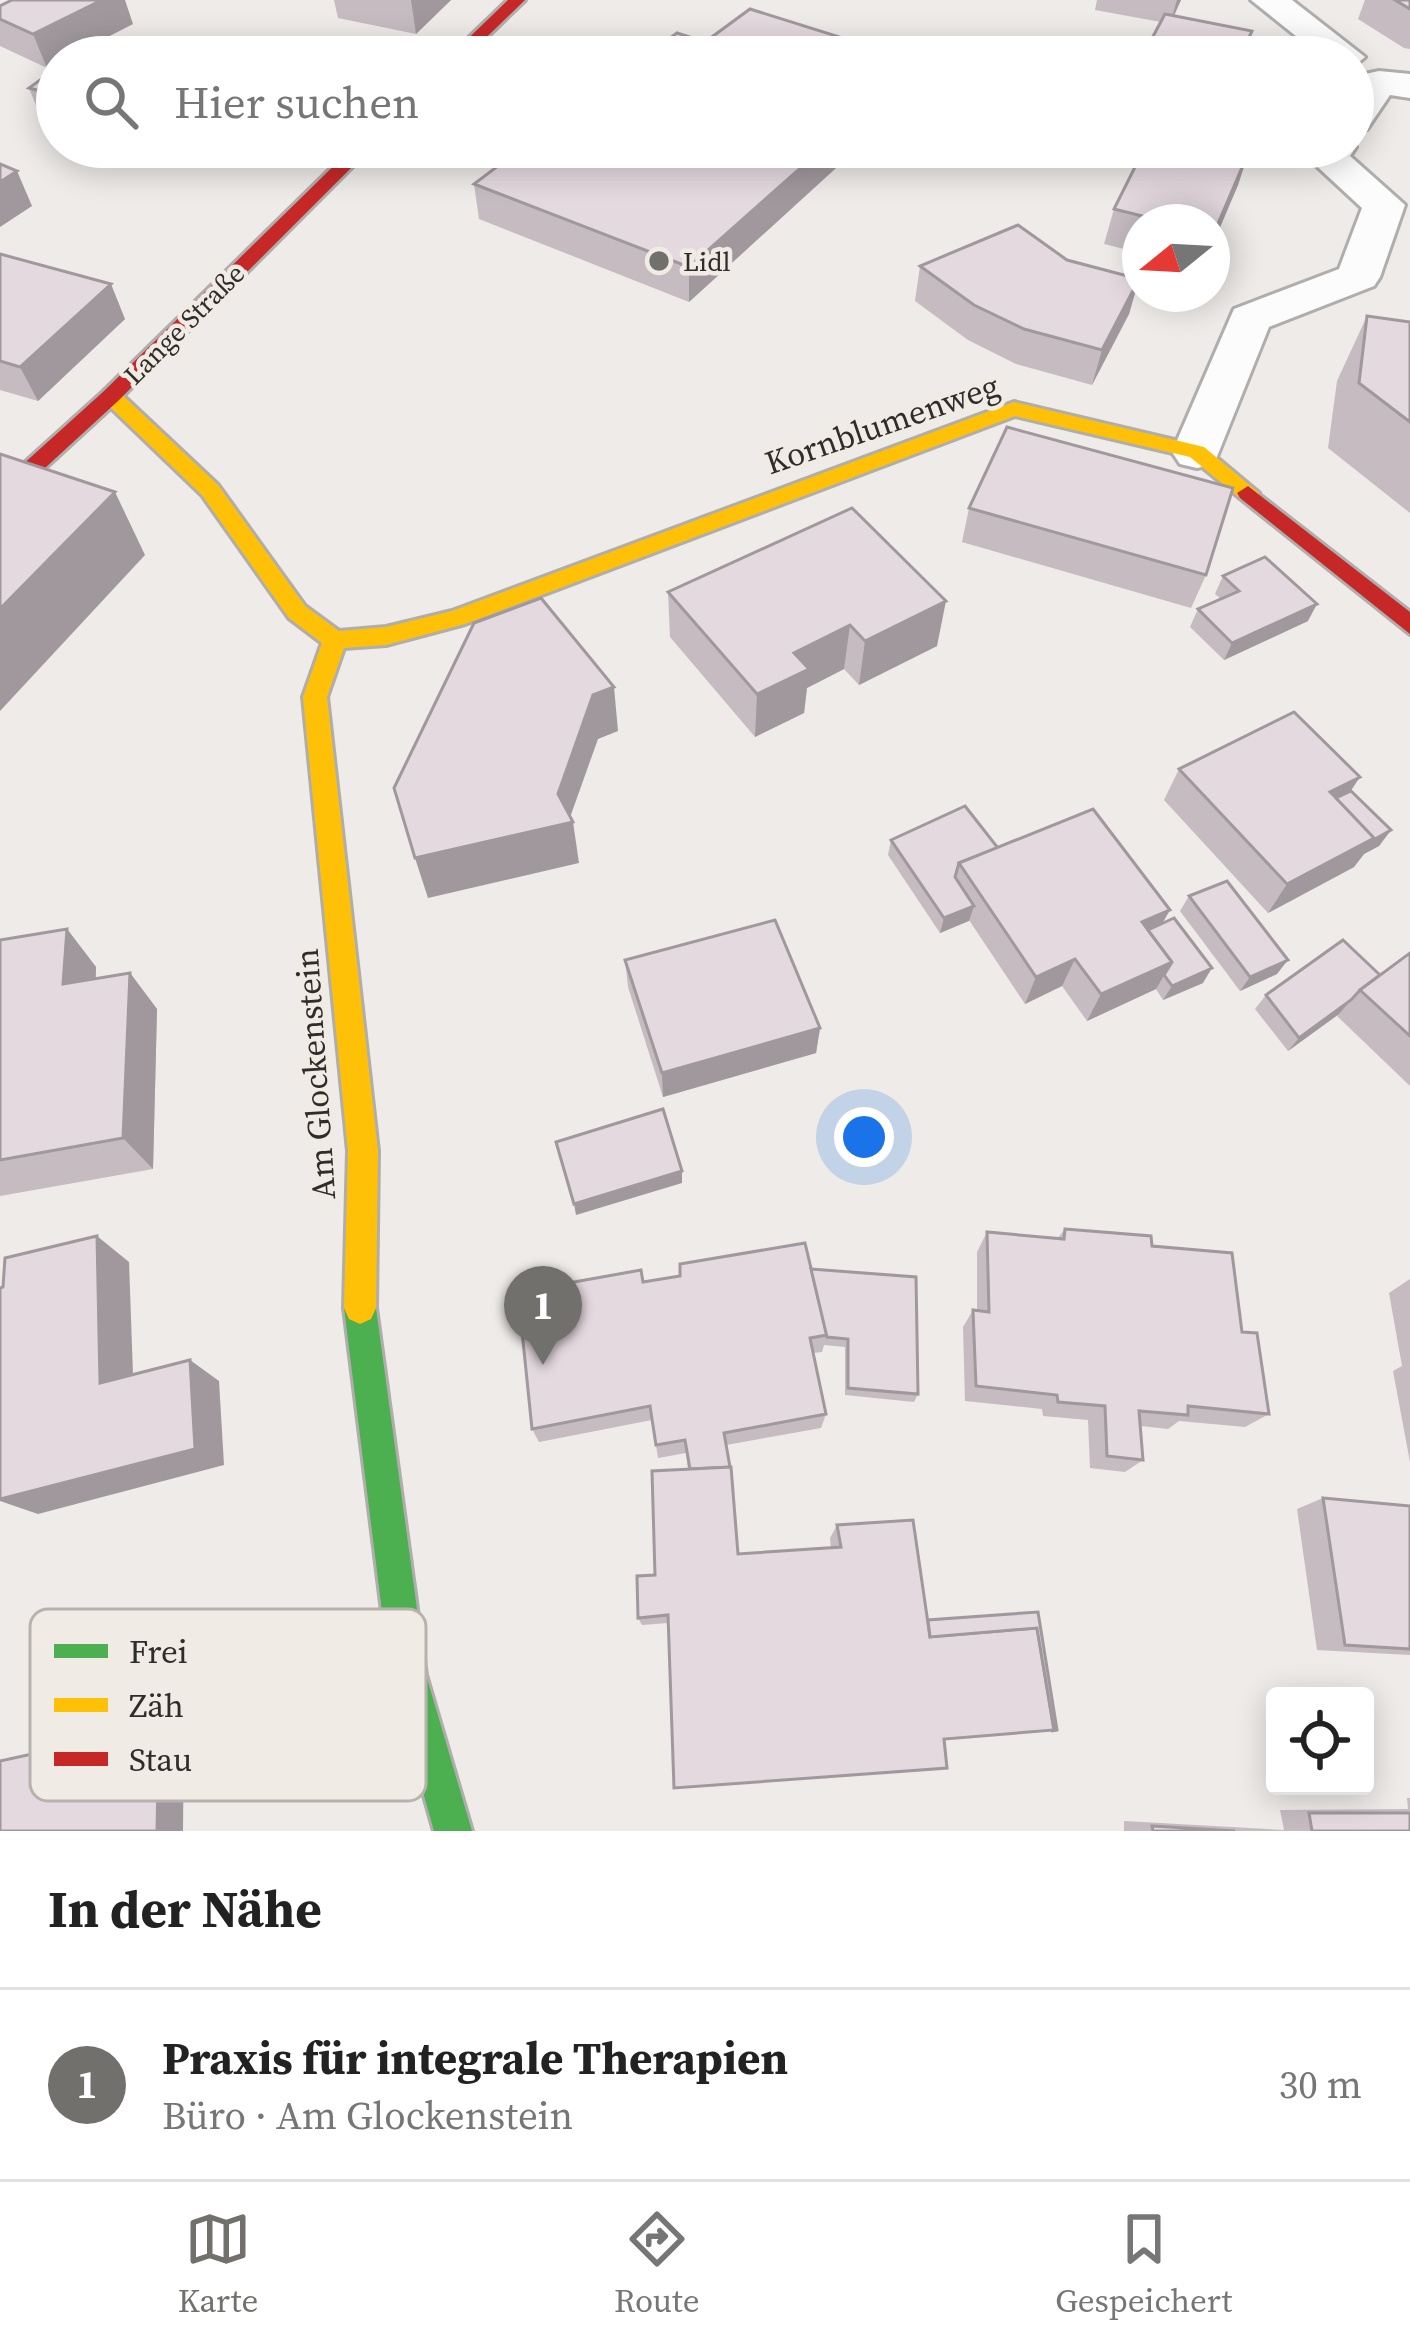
<!DOCTYPE html>
<html lang="de">
<head>
<meta charset="utf-8">
<style>
	body { margin:0; font-family:"Source Serif 4",serif; background:#f6f6f6; color:#222 }
	.controls { position:absolute; right:36px; bottom:36px; display:grid; overflow:hidden; border-radius:12px; box-shadow:0 6px 30px #0003 }
	.controls button { width:108px; height:108px; display:grid; place-items:center; padding:0; border:0; border-bottom:3px solid #e0e0e0; background:#fff; color:#222; font:60px sans-serif }
	.compass { position:absolute; left:1122px; top:204px; width:108px; height:108px; border-radius:50%; background:#fff; box-shadow:0 6px 30px #0003; rotate:252deg }
	.you { position:absolute; left:864px; top:1137px; width:42px; height:42px; margin:-30px; border:9px solid #fff; border-radius:50%; background:#1a73e8; box-shadow:0 0 0 18px #1a73e833 }
	.badge { display:grid; place-items:center; width:78px; height:78px; border-radius:50%; background:#72706c; color:#fff; font-size:39px; font-weight:700 }
	.pin { position:absolute; translate:-50% -99px; filter:drop-shadow(0 3px 6px #0008) }
	.pin::after { content:''; position:absolute; top:63px; width:42px; height:36px; background:inherit; clip-path:polygon(0 0,100% 0,50% 100%) }
	.list { margin:0; padding:0; list-style:none }
	h2 { display:flex; justify-content:space-between; align-items:center; height:156px; margin:0; padding:0 48px; font-size:51px }
	h2 small { font-size:39px; font-weight:400; color:#767676 }
	.list li { display:grid; grid-template-columns:78px 1fr auto; gap:36px; align-items:center; box-sizing:border-box; height:192px; padding:0 48px; border-top:3px solid #e0e0e0 }
	.list b { display:block; font-size:45px; white-space:nowrap }
	.list p { margin:0; font-size:39px; white-space:nowrap; color:#767676 }
	.list em { font-size:39px; font-style:normal; color:#767676 }
	.icon { flex:none; width:66px; height:66px; fill:none; stroke:currentColor; stroke-width:2; stroke-linecap:round; stroke-linejoin:round }
	.map { position:relative; flex:none; width:1410px; height:1831px; overflow:hidden }
	.search { position:absolute; background:#fff; box-shadow:0 6px 30px #0003; left:36px; right:36px; top:36px; height:132px; display:flex; align-items:center; gap:30px; box-sizing:border-box; padding:0 42px; border-radius:66px; color:#767676; font-size:45px }
	.sheet { height:348px; background:#fff }
	nav { display:flex; justify-content:space-around; align-items:center; box-sizing:border-box; height:168px; border-top:3px solid #e0e0e0; background:#fff; font-size:33px; color:#767676 }
	nav a { display:grid; justify-items:center; gap:6px }
	nav .on { color:#72706c }
	.map>svg:first-child { display:block }
</style>
</head>
<body>
<div class="map">
<svg width="1410" height="1831" viewBox="0 0 1410 1831">
	<rect width="100%" height="100%" fill="#eeebe8"/>
	<g fill="none" stroke-linecap="round" stroke-linejoin="round">
		<defs>
			<g id="street">
				<path d="M 1251,0 L 1292,0 L 1365,57 L 1353,67 L 1353,57 L 1322,57 Z"/>
				<path d="M 1379,71 L 1410,74 L 1410,98 L 1390,95 L 1367,129 L 1353,133 L 1353,92 L 1365,74 Z"/>
				<path d="M 1353,143 L 1356,147 L 1350,156 L 1405,205 L 1380,277 L 1374,286 L 1269,327 L 1214,464 L 1197,468 L 1180,464 L 1172,452 L 1234,309 L 1339,269 L 1362,208 L 1308,158 L 1315,147 L 1353,147 Z"/>
			</g>
			<path id="fast" d="M 360,1292 L 371,1297 L 376,1308 L 426,1675 L 472,1831 L 434,1831 L 390,1675 L 344,1308 L 349,1297 Z"/>
			<path id="slow" d="M 111,389 L 118,391 L 218,485 L 305,606 L 339,631 L 386,627 L 452,611 L 1014,402 L 1204,447 L 1259,493 L 1256,498 L 1240,498 L 1190,457 L 1015,416 L 465,624 L 386,645 L 344,648 L 327,697 L 378,1151 L 376,1308 L 371,1319 L 360,1324 L 349,1319 L 344,1308 L 348,1151 L 303,697 L 322,643 L 289,618 L 202,495 L 104,401 L 104,391 Z"/>
			<g id="jam">
				<path d="M 508,0 L 525,0 L 466,57 L 449,57 Z"/>
				<path d="M 353,147 L 372,147 L 118,401 L 8,502 L 0,504 L 0,485 L 104,391 Z"/>
				<path d="M 1248,486 L 1410,612 L 1410,634 L 1240,498 L 1237,493 Z"/>
			</g>
		</defs>
		<!-- street casing -->
		<use href="#street" stroke="#b0aeac" stroke-width="6"/>
		<!-- fast casing -->
		<use href="#fast" stroke="#b0aeac" stroke-width="6"/>
		<!-- slow casing -->
		<use href="#slow" stroke="#b0aeac" stroke-width="6"/>
		<!-- jam casing -->
		<use href="#jam" stroke="#b0aeac" stroke-width="6"/>
		<!-- street -->
		<use href="#street" fill="#fcfcfc" fill-rule="evenodd"/>
		<!-- fast -->
		<use href="#fast" fill="#4caf50" fill-rule="evenodd"/>
		<!-- slow -->
		<use href="#slow" fill="#ffc107" fill-rule="evenodd"/>
		<!-- jam -->
		<use href="#jam" fill="#c62828" fill-rule="evenodd"/>
	</g>
	<!-- wall -->
	<g fill="#c5bbc1">
		<path d="M 334,0 L 451,0 L 416,34 L 338,18 Z"/>
		<path d="M 1097,0 L 1181,0 L 1174,16 L 1252,31 L 1244,57 L 1142,57 L 1161,22 L 1095,10 Z"/>
		<path d="M 1365,0 L 1410,0 L 1410,49 L 1404,48 L 1358,19 Z"/>
		<path d="M 0,6 L 133,24 L 47,68 L 0,46 Z"/>
		<path d="M 57,68 L 57,126 L 43,123 L 29,88 Z"/>
		<path d="M 84,147 L 188,147 L 164,168 Z"/>
		<path d="M 859,147 L 689,302 L 479,219 L 474,184 Z"/>
		<path d="M 1249,151 L 1238,185 L 1212,246 L 1212,222 L 1140,222 L 1140,253 L 1104,244 L 1114,209 Z"/>
		<path d="M 0,254 L 125,319 L 38,401 L 0,390 Z"/>
		<path d="M 1067,260 L 1139,279 L 1129,314 L 1092,385 L 1016,364 L 968,340 L 915,301 L 920,266 Z"/>
		<path d="M 1367,316 L 1410,322 L 1410,513 L 1328,448 L 1337,381 Z"/>
		<path d="M 852,508 L 937,646 L 859,685 L 844,669 L 807,688 L 804,713 L 755,737 L 670,637 L 668,592 Z"/>
		<path d="M 969,508 L 1206,575 L 1191,608 L 962,542 Z"/>
		<path d="M 1223,576 L 1308,621 L 1224,660 L 1190,627 L 1198,609 L 1221,599 L 1215,594 Z"/>
		<path d="M 1179,769 L 1351,791 L 1391,830 L 1379,846 L 1364,854 L 1354,867 L 1268,913 L 1164,800 Z"/>
		<path d="M 891,840 L 998,848 L 1162,923 L 1203,983 L 1163,1000 L 1156,989 L 1087,1021 L 1062,986 L 1025,1004 L 969,920 L 940,933 L 888,855 Z"/>
		<path d="M 1189,896 L 1277,974 L 1240,991 L 1180,911 Z"/>
		<path d="M 67,929 L 96,967 L 96,978 L 130,973 L 157,1009 L 153,1169 L 0,1196 L 0,940 Z"/>
		<path d="M 1410,953 L 1410,1086 L 1337,1016 L 1339,1014 L 1288,1051 L 1255,1009 L 1266,995 L 1380,975 Z"/>
		<path d="M 625,960 L 820,1028 L 816,1053 L 663,1097 L 628,987 Z"/>
		<path d="M 1065,1229 L 1152,1246 L 1242,1332 L 1269,1414 L 1245,1427 L 1179,1421 L 1168,1429 L 1141,1426 L 1143,1460 L 1125,1472 L 1090,1468 L 1088,1420 L 1043,1416 L 1042,1409 L 965,1401 L 963,1327 L 973,1310 L 977,1310 L 977,1252 L 987,1232 L 1057,1239 Z"/>
		<path d="M 811,1269 L 918,1394 L 914,1402 L 845,1395 L 845,1347 L 824,1345 L 822,1352 L 813,1353 L 826,1414 L 821,1428 L 726,1445 L 738,1554 L 831,1548 L 830,1538 L 837,1525 L 928,1620 L 1057,1730 L 668,1623 L 642,1625 L 638,1618 L 655,1575 L 688,1469 L 686,1453 L 658,1458 L 652,1420 L 539,1442 L 532,1429 L 643,1282 Z"/>
		<path d="M 1410,1279 L 1410,1462 L 1393,1371 L 1402,1366 L 1389,1293 Z"/>
		<path d="M 1323,1498 L 1410,1506 L 1410,1655 L 1317,1650 L 1297,1509 Z"/>
		<path d="M 1407,1798 L 1410,1798 L 1410,1831 L 1124,1831 L 1124,1821 L 1284,1830 L 1280,1810 L 1408,1809 Z"/>
	</g>
	<!-- shaded-wall -->
	<g fill="#a0989d">
		<path d="M 102,0 L 125,0 L 133,24 L 68,57 L 57,57 L 57,63 L 47,68 L 33,34 Z"/>
		<path d="M 411,0 L 451,0 L 416,34 Z"/>
		<path d="M 1177,0 L 1181,0 L 1170,24 Z"/>
		<path d="M 157,147 L 188,147 L 164,168 Z"/>
		<path d="M 824,147 L 859,147 L 689,302 L 689,267 Z"/>
		<path d="M 1249,151 L 1238,185 L 1212,246 L 1214,233 Z"/>
		<path d="M 17,171 L 32,206 L 0,227 L 0,182 Z"/>
		<path d="M 1139,279 L 1129,314 L 1092,385 L 1102,350 Z"/>
		<path d="M 111,284 L 125,319 L 38,401 L 20,367 Z"/>
		<path d="M 115,492 L 145,555 L 0,711 L 0,609 Z"/>
		<path d="M 946,601 L 937,646 L 859,685 L 865,641 Z"/>
		<path d="M 1317,604 L 1308,621 L 1224,660 L 1232,643 Z"/>
		<path d="M 850,625 L 844,669 L 807,688 L 804,713 L 755,737 L 757,694 L 794,653 Z"/>
		<path d="M 614,687 L 618,731 L 598,739 L 568,823 L 573,822 L 579,863 L 428,898 L 415,858 L 558,794 L 593,695 Z"/>
		<path d="M 1360,777 L 1340,807 L 1330,792 Z"/>
		<path d="M 1391,830 L 1379,846 L 1364,854 L 1354,867 L 1268,913 L 1287,884 Z"/>
		<path d="M 974,906 L 969,921 L 940,933 L 944,918 Z"/>
		<path d="M 1170,910 L 1154,938 L 1142,922 Z"/>
		<path d="M 67,929 L 96,967 L 94,1019 L 63,984 Z"/>
		<path d="M 1075,959 L 1062,986 L 1025,1004 L 1036,977 Z"/>
		<path d="M 1288,960 L 1277,974 L 1240,991 L 1250,977 Z"/>
		<path d="M 1172,962 L 1156,989 L 1087,1021 L 1101,994 Z"/>
		<path d="M 1212,968 L 1203,983 L 1163,1000 L 1172,986 Z"/>
		<path d="M 130,973 L 157,1009 L 153,1169 L 123,1138 Z"/>
		<path d="M 1351,1000 L 1339,1014 L 1288,1051 L 1299,1038 Z"/>
		<path d="M 820,1028 L 816,1053 L 663,1097 L 662,1073 Z"/>
		<path d="M 682,1171 L 682,1183 L 576,1215 L 574,1204 Z"/>
		<path d="M 97,1236 L 129,1262 L 134,1403 L 100,1383 Z"/>
		<path d="M 190,1360 L 219,1381 L 224,1465 L 38,1514 L 0,1501 L 0,1499 Z"/>
		<path d="M 159,1726 L 184,1727 L 183,1831 L 157,1831 Z"/>
	</g>
	<!-- building -->
	<g fill="#e5d9e0" stroke="#a0989d" stroke-width="3">
		<path d="M 12,0 L 102,0 L 33,34 L 0,19 L 0,6 Z"/>
		<path d="M 1395,0 L 1410,0 L 1410,9 Z"/>
		<path d="M 750,9 L 903,57 L 644,57 L 677,33 L 705,42 Z"/>
		<path d="M 1165,14 L 1252,31 L 1240,57 L 1142,57 Z"/>
		<path d="M 57,68 L 57,95 L 29,88 Z"/>
		<path d="M 523,147 L 824,147 L 689,267 L 474,184 Z"/>
		<path d="M 1145,147 L 1233,147 L 1249,151 L 1214,233 L 1212,233 L 1212,222 L 1166,222 L 1114,209 Z"/>
		<path d="M 0,164 L 17,171 L 0,182 Z"/>
		<path d="M 1018,225 L 1067,260 L 1139,279 L 1102,350 L 1024,329 L 974,305 L 920,266 Z"/>
		<path d="M 0,254 L 111,284 L 20,367 L 0,361 Z"/>
		<path d="M 1367,316 L 1410,322 L 1410,422 L 1359,383 Z"/>
		<path d="M 1007,427 L 1233,488 L 1206,575 L 969,508 Z"/>
		<path d="M 0,454 L 115,492 L 0,609 Z"/>
		<path d="M 852,508 L 946,601 L 865,641 L 850,625 L 794,653 L 809,669 L 757,694 L 668,592 Z"/>
		<path d="M 1265,557 L 1317,604 L 1232,643 L 1198,609 L 1239,591 L 1223,576 Z"/>
		<path d="M 541,598 L 614,687 L 593,695 L 558,794 L 573,822 L 415,858 L 394,788 L 474,623 Z"/>
		<path d="M 1294,712 L 1360,777 L 1330,792 L 1376,837 L 1287,884 L 1179,769 Z"/>
		<path d="M 1351,791 L 1391,830 L 1375,839 L 1336,798 Z"/>
		<path d="M 965,806 L 998,848 L 959,863 L 955,877 L 974,906 L 944,918 L 891,840 Z"/>
		<path d="M 1093,809 L 1170,910 L 1142,922 L 1172,962 L 1101,994 L 1075,959 L 1036,977 L 959,863 Z"/>
		<path d="M 1227,881 L 1288,960 L 1250,977 L 1189,896 Z"/>
		<path d="M 1174,918 L 1212,968 L 1172,986 L 1164,975 L 1172,962 L 1148,930 Z"/>
		<path d="M 775,920 L 820,1028 L 662,1073 L 625,960 Z"/>
		<path d="M 67,929 L 63,984 L 130,973 L 123,1138 L 0,1160 L 0,940 Z"/>
		<path d="M 1343,940 L 1380,975 L 1360,990 L 1351,1000 L 1299,1038 L 1266,995 Z"/>
		<path d="M 1410,953 L 1410,1036 L 1360,990 Z"/>
		<path d="M 663,1109 L 682,1171 L 574,1204 L 556,1142 Z"/>
		<path d="M 1065,1229 L 1151,1236 L 1152,1246 L 1232,1253 L 1242,1332 L 1257,1333 L 1269,1414 L 1188,1406 L 1188,1415 L 1139,1411 L 1143,1460 L 1107,1456 L 1105,1406 L 1058,1402 L 1057,1395 L 976,1386 L 973,1310 L 989,1312 L 987,1232 L 1064,1239 Z"/>
		<path d="M 97,1236 L 100,1383 L 190,1360 L 195,1449 L 0,1499 L 0,1288 L 3,1287 L 5,1258 Z"/>
		<path d="M 805,1243 L 827,1335 L 810,1338 L 826,1414 L 724,1433 L 730,1467 L 690,1469 L 685,1440 L 656,1445 L 650,1406 L 532,1429 L 518,1292 L 641,1270 L 643,1282 L 680,1276 L 680,1264 Z"/>
		<path d="M 811,1269 L 916,1277 L 918,1394 L 848,1388 L 848,1339 L 827,1337 Z"/>
		<path d="M 731,1467 L 738,1554 L 841,1547 L 837,1525 L 913,1520 L 930,1637 L 1037,1628 L 1054,1730 L 944,1739 L 947,1768 L 674,1788 L 668,1615 L 638,1618 L 637,1576 L 655,1575 L 652,1471 Z"/>
		<path d="M 1323,1498 L 1410,1506 L 1410,1649 L 1345,1645 Z"/>
		<path d="M 1038,1612 L 1057,1730 L 1051,1731 L 1054,1730 L 1037,1628 L 930,1637 L 928,1620 Z"/>
		<path d="M 159,1726 L 157,1831 L 0,1831 L 0,1761 Z"/>
		<path d="M 1309,1813 L 1410,1813 L 1410,1831 L 1312,1831 Z"/>
		<path d="M 1152,1826 L 1235,1831 L 1153,1831 Z"/>
	</g>
	<!-- markers -->
	<circle fill="#72706c" stroke="#f1ebe5" stroke-width="4.5" cx="659" cy="261" r="12"/>
	<g text-anchor="middle" dominant-baseline="central" stroke-width="9" stroke-linejoin="round" paint-order="stroke">
		<!-- far-poi labels -->
		<g font-size="27" fill="#2f2d2a" stroke="#f1ebe5" text-anchor="start">
			<text x="683" y="261">Lidl</text>
		</g>
		<!-- far-street labels -->
		<g font-size="27" fill="#2f2d2a" stroke="#f1ebe5">
			<text transform="translate(184 324) rotate(-45)">Lange Straße</text>
		</g>
		<!-- street labels -->
		<g font-size="33" fill="#2f2d2a" stroke="#f1ebe5">
			<text transform="translate(882 424) rotate(-19)">Kornblumenweg</text>
			<text transform="translate(315 1074) rotate(-94)">Am Glockenstein</text>
		</g>
	</g>
	<!-- legend -->
	<rect x="30" y="1609" width="396" height="192" rx="18" fill="#f1ebe5" stroke="#b7b2ad" stroke-width="3"/>
	<rect x="54" y="1644" width="54" height="14" fill="#4caf50"/>
	<rect x="54" y="1698" width="54" height="14" fill="#ffc107"/>
	<rect x="54" y="1752" width="54" height="14" fill="#c62828"/>
	<g font-size="33" fill="#2f2d2a">
		<text x="129" y="1663">Frei</text>
		<text x="129" y="1717">Zäh</text>
		<text x="129" y="1771">Stau</text>
	</g>
</svg>
<div class="controls">
<button><svg class="icon" aria-label="locate" viewBox="0 0 24 24"><circle cx="12" cy="12" r="6"/><path d="M12 2v4M12 18v4M2 12h4M18 12h4"/></svg></button>
</div>
<svg class="compass" viewBox="-18 -18 36 36"><path d="M0-13l5 13h-10z" fill="#e53935"/><path d="M0 13l5-13h-10z" fill="#767676"/></svg>
<div class="you"></div>
<div class="pin badge" style="left:543px;top:1365px">1</div>
<div class="search"><svg class="icon" aria-label="search" viewBox="0 0 24 24"><circle cx="10" cy="10" r="6"/><path d="M15 15l6 6"/></svg>Hier suchen</div>
</div>
<section class="sheet">
<h2>In der Nähe<small></small></h2>
<ul class="list">
<li><span class="badge">1</span><div><b>Praxis für integrale Therapien</b><p>Büro · Am Glockenstein</p></div><em>30 m</em></li>
</ul>
</section>
<nav>
<a class="on"><svg class="icon" aria-label="map" viewBox="0 0 24 24"><path d="M3 6l6-2 6 2 6-2v14l-6 2-6-2-6 2zM9 4v14M15 6v14"/></svg>Karte</a>
<a><svg class="icon" aria-label="directions" viewBox="0 0 24 24"><path d="M12 3l9 9-9 9-9-9zM9 14v-3h6M13 9l2 2-2 2"/></svg>Route</a>
<a><svg class="icon" aria-label="saved" viewBox="0 0 24 24"><path d="M7 4h10v16l-5-4-5 4z"/></svg>Gespeichert</a>
</nav>
</body>
</html>
